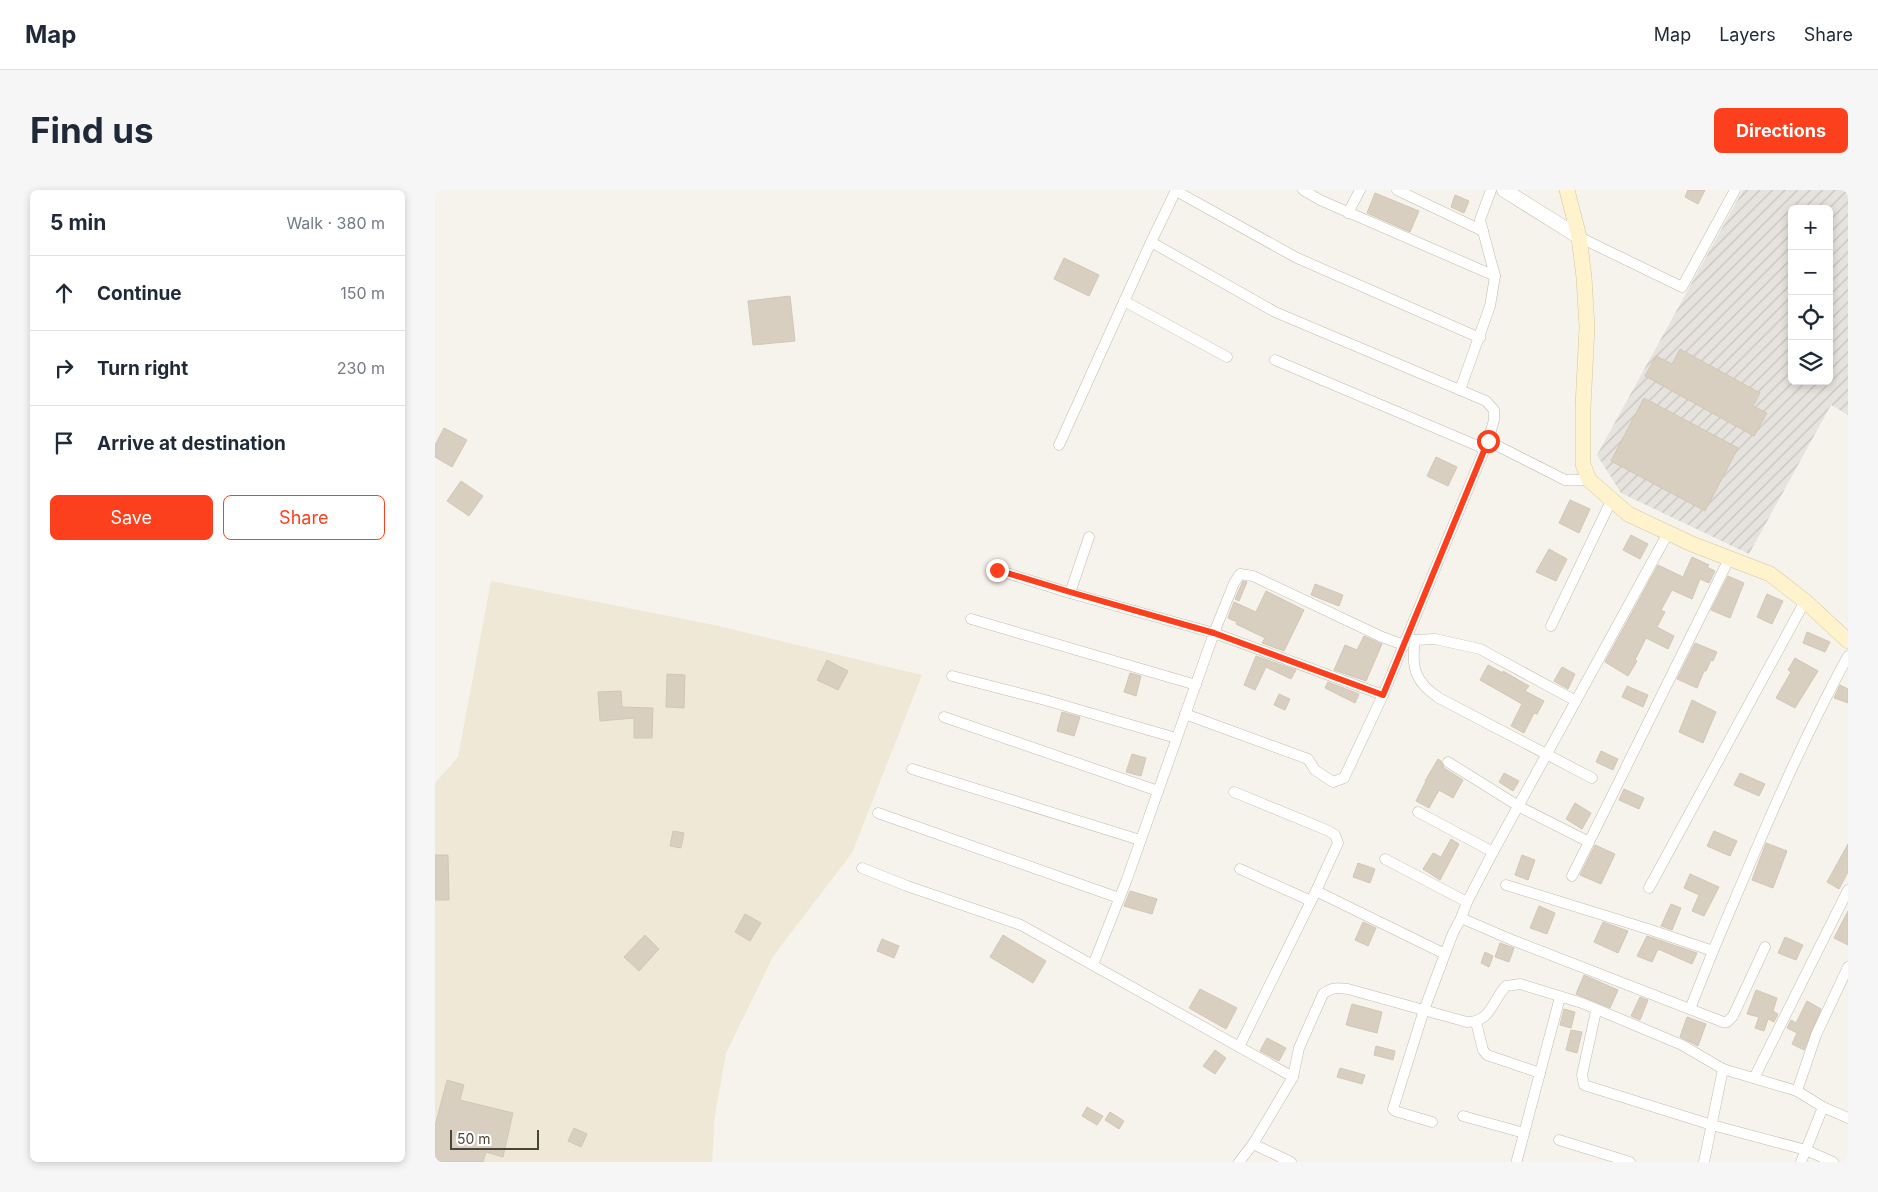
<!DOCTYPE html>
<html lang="en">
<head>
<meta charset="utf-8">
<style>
	body { margin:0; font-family:Inter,sans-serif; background:#f6f6f7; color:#1f2937 }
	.controls { position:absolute; right:15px; top:15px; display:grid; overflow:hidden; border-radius:8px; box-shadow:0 2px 8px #0003 }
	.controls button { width:45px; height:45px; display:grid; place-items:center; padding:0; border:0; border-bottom:1px solid #e0e1e3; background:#fff; color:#1f2937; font:25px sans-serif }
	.scale { position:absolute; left:15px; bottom:12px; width:89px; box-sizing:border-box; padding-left:5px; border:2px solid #4b4439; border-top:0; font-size:14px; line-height:18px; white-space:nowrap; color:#4b4439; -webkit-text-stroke:4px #fff; paint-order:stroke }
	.stop { position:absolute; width:15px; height:15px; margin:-11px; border:4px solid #fc3f1d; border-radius:50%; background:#fff }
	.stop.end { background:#fc3f1d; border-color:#fff; box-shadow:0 1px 5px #0008 }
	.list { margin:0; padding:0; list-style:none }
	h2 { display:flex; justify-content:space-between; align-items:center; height:65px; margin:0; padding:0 20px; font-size:21px }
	h2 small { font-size:16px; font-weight:400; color:#747a83 }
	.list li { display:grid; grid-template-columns:32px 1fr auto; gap:15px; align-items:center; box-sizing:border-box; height:75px; padding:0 20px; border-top:1px solid #e0e1e3 }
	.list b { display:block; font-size:19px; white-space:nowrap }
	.list em { font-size:16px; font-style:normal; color:#747a83 }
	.actions { display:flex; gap:10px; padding:15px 20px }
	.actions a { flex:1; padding:11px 0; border:1px solid #fc3f1d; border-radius:8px; text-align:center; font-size:18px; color:#fc3f1d }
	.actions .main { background:#fc3f1d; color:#fff }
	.icon { flex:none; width:28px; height:28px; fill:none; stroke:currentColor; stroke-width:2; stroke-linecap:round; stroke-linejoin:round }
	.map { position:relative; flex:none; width:1413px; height:972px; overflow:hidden; border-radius:8px }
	header { display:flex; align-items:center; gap:30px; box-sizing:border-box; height:70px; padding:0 25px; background:#fff; border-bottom:1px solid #e0e1e3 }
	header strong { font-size:24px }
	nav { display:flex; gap:28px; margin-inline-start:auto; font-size:18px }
	.intro { display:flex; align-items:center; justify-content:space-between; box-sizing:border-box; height:120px; padding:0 30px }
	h1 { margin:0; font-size:35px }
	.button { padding:12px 22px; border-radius:8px; background:#fc3f1d; color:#fff; font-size:18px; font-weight:700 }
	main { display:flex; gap:30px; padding:0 30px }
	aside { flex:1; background:#fff; border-radius:8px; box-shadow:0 2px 8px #0003 }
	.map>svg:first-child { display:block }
</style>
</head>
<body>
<header>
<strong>Map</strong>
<nav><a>Map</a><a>Layers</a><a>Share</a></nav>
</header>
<div class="intro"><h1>Find us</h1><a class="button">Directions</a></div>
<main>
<aside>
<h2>5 min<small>Walk · 380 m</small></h2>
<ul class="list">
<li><svg class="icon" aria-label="ahead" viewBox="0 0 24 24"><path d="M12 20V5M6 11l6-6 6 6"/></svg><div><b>Continue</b></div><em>150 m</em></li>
<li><svg class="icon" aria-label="right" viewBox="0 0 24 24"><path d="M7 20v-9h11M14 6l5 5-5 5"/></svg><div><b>Turn right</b></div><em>230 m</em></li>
<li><svg class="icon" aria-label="arrive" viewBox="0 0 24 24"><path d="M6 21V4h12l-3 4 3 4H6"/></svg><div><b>Arrive at destination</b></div></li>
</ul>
<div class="actions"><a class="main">Save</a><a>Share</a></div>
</aside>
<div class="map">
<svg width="1413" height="972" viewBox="0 0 1413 972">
	<defs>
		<pattern id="industrial-furrows" width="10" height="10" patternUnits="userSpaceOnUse" patternTransform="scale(1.25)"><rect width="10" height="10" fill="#e6e2dd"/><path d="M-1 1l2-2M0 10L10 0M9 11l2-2" fill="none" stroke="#c7c3be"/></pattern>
	</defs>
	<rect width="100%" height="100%" fill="#f6f3ec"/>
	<!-- industrial -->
	<path fill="url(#industrial-furrows)" fill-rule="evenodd" d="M 1308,0 L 1413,0 L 1413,225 L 1396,215 L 1314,364 L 1186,303 L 1162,265 ZM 1357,19 L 1394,19 L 1394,191 L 1357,191 Z"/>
	<!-- education -->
	<path fill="#efe8d6" d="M 56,391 L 279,435 L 487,485 L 417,663 L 339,765 L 291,863 L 280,925 L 277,972 L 0,972 L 0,593 L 23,567 Z"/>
	<!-- building -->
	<g fill="#d8cfc1" stroke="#d3c7b4">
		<path d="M 1253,0 L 1270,0 L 1263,14 L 1250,7 Z"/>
		<path d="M 940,3 L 984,21 L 975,42 L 932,23 Z"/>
		<path d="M 1020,5 L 1034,11 L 1029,23 L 1016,17 Z"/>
		<path d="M 629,68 L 664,85 L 654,106 L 619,89 Z"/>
		<path d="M 355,106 L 360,151 L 318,155 L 313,111 Z"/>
		<path d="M 1245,159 L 1325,203 L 1318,216 L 1332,223 L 1319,246 L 1210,186 L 1221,166 L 1237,174 Z"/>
		<path d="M 1209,208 L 1303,258 L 1270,321 L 1176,271 Z"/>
		<path d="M 9,238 L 32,250 L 17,277 L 0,267 L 0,255 Z"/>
		<path d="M 1001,267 L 1022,277 L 1013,296 L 992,286 Z"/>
		<path d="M 26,291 L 48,306 L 34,326 L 12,311 Z"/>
		<path d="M 1135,310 L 1155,319 L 1144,343 L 1124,333 Z"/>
		<path d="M 1196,345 L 1213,354 L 1205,369 L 1188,360 Z"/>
		<path d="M 1114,359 L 1132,369 L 1121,391 L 1101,382 Z"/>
		<path d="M 1257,367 L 1274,375 L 1272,377 L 1280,381 L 1274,393 L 1265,389 L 1257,409 L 1237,400 L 1226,420 L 1230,422 L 1222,437 L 1239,446 L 1233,459 L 1211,448 L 1200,470 L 1202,471 L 1193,486 L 1170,472 L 1223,375 L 1248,387 Z"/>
		<path d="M 1293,386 L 1309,393 L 1295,428 L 1276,420 Z"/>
		<path d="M 808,391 L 812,392 L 804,411 L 800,409 Z"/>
		<path d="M 880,394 L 908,405 L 904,416 L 876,405 Z"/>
		<path d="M 831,401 L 869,420 L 849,461 L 827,453 L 830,448 L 801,434 L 802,432 L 793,428 L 799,412 L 821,422 Z"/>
		<path d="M 1332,404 L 1348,411 L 1337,434 L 1322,427 Z"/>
		<path d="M 1372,442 L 1395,452 L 1390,462 L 1368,453 Z"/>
		<path d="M 929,446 L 947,454 L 931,491 L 899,480 L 910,455 L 922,460 Z"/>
		<path d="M 1260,453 L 1282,462 L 1278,471 L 1276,470 L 1271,481 L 1269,481 L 1262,498 L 1242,489 Z"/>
		<path d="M 821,466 L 861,480 L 856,489 L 831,477 L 820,500 L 809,495 Z"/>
		<path d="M 1360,468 L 1383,481 L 1360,518 L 1341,508 L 1356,482 L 1353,480 Z"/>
		<path d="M 392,470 L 413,481 L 403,500 L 382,490 Z"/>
		<path d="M 1053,475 L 1068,483 L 1068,481 L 1094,496 L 1090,501 L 1109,511 L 1102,524 L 1099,523 L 1089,543 L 1076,536 L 1087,514 L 1045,490 Z"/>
		<path d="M 1127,477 L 1140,484 L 1133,499 L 1119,491 Z"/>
		<path d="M 695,483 L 706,486 L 701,506 L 689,502 Z"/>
		<path d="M 232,484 L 250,485 L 249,518 L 231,517 Z"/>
		<path d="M 893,492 L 924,504 L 920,513 L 890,498 Z"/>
		<path d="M 1405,495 L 1413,499 L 1413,513 L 1399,508 Z"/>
		<path d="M 1192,496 L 1213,505 L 1208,517 L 1187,507 Z"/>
		<path d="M 186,501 L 187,517 L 218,518 L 217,548 L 199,548 L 199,528 L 165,531 L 163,502 Z"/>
		<path d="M 844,504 L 855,509 L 850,520 L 839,515 Z"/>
		<path d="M 1257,510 L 1281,522 L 1268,553 L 1244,542 Z"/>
		<path d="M 627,522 L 645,527 L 639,546 L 622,541 Z"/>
		<path d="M 1166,561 L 1183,569 L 1178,580 L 1161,572 Z"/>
		<path d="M 697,564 L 711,568 L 706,586 L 691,582 Z"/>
		<path d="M 1003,569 L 1006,571 L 1009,578 L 1028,590 L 1018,608 L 1004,600 L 994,618 L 981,611 L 991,591 L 990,591 Z"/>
		<path d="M 1069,583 L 1084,591 L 1078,601 L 1064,592 Z"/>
		<path d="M 1305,583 L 1330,594 L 1324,606 L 1299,595 Z"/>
		<path d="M 1189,599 L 1209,608 L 1204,619 L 1184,610 Z"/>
		<path d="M 1140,613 L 1156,623 L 1147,639 L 1131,629 Z"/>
		<path d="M 238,641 L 249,643 L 246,658 L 235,656 Z"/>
		<path d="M 1279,641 L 1302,651 L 1295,666 L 1272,656 Z"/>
		<path d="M 1016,649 L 1024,654 L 1005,690 L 988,679 L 998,663 L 1006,667 Z"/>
		<path d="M 1331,653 L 1352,661 L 1338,698 L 1317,690 Z"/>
		<path d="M 1413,654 L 1413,682 L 1404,699 L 1392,692 Z"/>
		<path d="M 1160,655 L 1180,664 L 1166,694 L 1145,685 Z"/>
		<path d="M 0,665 L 13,665 L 14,710 L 0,710 Z"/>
		<path d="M 1087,665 L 1100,670 L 1093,690 L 1080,685 Z"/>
		<path d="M 923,673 L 940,679 L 935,693 L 918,687 Z"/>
		<path d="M 1255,684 L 1284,697 L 1269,726 L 1257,721 L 1264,705 L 1249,698 Z"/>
		<path d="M 695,701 L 722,709 L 717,724 L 689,716 Z"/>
		<path d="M 1236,714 L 1246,718 L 1237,740 L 1226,736 Z"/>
		<path d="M 1104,716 L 1120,723 L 1112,744 L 1095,738 Z"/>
		<path d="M 1413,721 L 1413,755 L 1399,748 Z"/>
		<path d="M 310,724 L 326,733 L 315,751 L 300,742 Z"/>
		<path d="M 928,732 L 941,738 L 933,756 L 920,750 Z"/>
		<path d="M 1168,732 L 1193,741 L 1183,763 L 1159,752 Z"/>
		<path d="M 210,745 L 224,759 L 204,781 L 189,767 Z"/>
		<path d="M 568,745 L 611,771 L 598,793 L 555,767 Z"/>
		<path d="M 1212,746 L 1262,763 L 1257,774 L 1223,759 L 1217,772 L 1202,766 Z"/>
		<path d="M 1350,747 L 1368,755 L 1361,770 L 1343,763 Z"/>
		<path d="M 447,749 L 464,756 L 459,768 L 442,761 Z"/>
		<path d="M 1065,753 L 1079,758 L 1074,772 L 1060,767 Z"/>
		<path d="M 1050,762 L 1058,766 L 1054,777 L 1046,773 Z"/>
		<path d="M 1149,785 L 1183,800 L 1175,818 L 1141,804 Z"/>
		<path d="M 765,799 L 802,818 L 791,839 L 754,818 Z"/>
		<path d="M 1321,800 L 1342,808 L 1338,821 L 1343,824 L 1339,832 L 1333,829 L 1329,841 L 1320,838 L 1324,827 L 1312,824 Z"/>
		<path d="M 1205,807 L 1213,810 L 1205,830 L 1196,826 Z"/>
		<path d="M 1372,811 L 1386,819 L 1369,860 L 1357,854 L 1362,843 L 1352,838 L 1356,830 L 1361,833 Z"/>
		<path d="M 917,814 L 947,822 L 942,843 L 911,835 Z"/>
		<path d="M 1129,819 L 1140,822 L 1136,838 L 1125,835 Z"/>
		<path d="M 1252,827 L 1271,834 L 1263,856 L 1245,847 Z"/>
		<path d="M 1136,840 L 1147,842 L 1142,863 L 1131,860 Z"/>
		<path d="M 832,848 L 851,858 L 844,871 L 825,861 Z"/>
		<path d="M 941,856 L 960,861 L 958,870 L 939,865 Z"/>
		<path d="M 780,860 L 791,868 L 780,884 L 768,876 Z"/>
		<path d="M 905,878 L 930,885 L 927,894 L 902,887 Z"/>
		<path d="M 12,890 L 29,895 L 25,910 L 78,923 L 68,967 L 51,962 L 48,972 L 0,972 L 0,936 Z"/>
		<path d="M 652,917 L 668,926 L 662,935 L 647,926 Z"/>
		<path d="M 675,922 L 689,931 L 684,939 L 670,930 Z"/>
		<path d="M 139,938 L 152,944 L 146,957 L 133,951 Z"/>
	</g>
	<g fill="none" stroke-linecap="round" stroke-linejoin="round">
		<defs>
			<g id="minor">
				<path d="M 868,0 L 885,10 L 1060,86"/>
				<path d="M 962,0 L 1048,41"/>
				<path d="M 741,1 L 862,68 L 1045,148"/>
				<path d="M 913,23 L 925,0"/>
				<path d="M 1144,47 L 1247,97 L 1300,0"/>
				<path d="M 716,52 L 840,122 L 1051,211 L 1059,220 L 1059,230 L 1053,251"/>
				<path d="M 689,111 L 792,167"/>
				<path d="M 840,170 L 1050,259"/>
				<path d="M 1025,200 L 1055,116 L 1060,86 L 1045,30 L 1056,0"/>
				<path d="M 624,255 L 716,52 L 741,0"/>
				<path d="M 1233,343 L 1058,662 L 1032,712 L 1026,728 L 1077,750 L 1288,832 L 1292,832 L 1298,826 L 1330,757"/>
				<path d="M 654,347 L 635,403 L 779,443 L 948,505 L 1053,251 L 1130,290 L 1154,290"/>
				<path d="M 562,380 L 635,403"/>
				<path d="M 536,429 L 761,495"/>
				<path d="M 1116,436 L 1176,311"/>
				<path d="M 974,449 L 980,450 L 1000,449 L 1045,459 L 1141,511"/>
				<path d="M 980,450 C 976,478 980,492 1004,508 L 1157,588"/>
				<path d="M 517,486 L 610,510 L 741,548"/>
				<path d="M 750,524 L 873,569 L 880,580 L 898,592 L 909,588 L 948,505"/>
				<path d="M 509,527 L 723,601"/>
				<path d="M 1013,572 L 1085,617 L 1154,652 L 1137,686"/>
				<path d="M 477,579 L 705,650"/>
				<path d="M 799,602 L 894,641 L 900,645 L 903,653 L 881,701 L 804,857"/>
				<path d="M 983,622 L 1058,662"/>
				<path d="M 443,623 L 684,708"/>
				<path d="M 1154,652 L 1294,369"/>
				<path d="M 950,669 L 1032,712"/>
				<path d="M 427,678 L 472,696 L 586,735 L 858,887"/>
				<path d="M 805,679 L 876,711"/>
				<path d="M 1071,695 L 1213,739 L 1278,761 C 1320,662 1361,561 1413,466"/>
				<path d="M 1214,698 L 1370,411"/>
				<path d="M 881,701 L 1010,764 L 1018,743 L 1026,728"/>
				<path d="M 658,775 L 692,689 L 779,443 L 799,393 L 805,384 L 818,386 L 947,447 L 969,455"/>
				<path d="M 1255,819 L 1278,761"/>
				<path d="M 1161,821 L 1147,885 L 1149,895 L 1277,935 L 1371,960 L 1398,972"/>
				<path d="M 1041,832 L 1048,860 L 1052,865 L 1105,883"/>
				<path d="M 1319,888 L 1413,700"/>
				<path d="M 1362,901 L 1381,845 L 1413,777"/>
				<path d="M 1028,926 L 1089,943"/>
				<path d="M 997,932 L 960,921 L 958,919 L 989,820 L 1010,764"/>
				<path d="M 1124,950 L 1195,972"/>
				<path d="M 818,954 L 856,972"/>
				<path d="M 1082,970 L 1125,807"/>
				<path d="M 804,972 L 818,954 L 858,887 L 864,858 L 888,804 C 896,797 902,798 913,799 L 1032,832 C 1056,832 1057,811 1071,796 L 1085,794 L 1147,813 L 1247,855 L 1288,879 L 1362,901 L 1388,917 L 1413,928"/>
				<path d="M 1269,972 L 1288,879"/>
				<path d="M 1366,972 L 1388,917"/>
			</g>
			<path id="tertiary" d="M 1069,0 L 1144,47"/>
			<path id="secondary" d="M 1132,0 L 1144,47 L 1149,87 L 1152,137 L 1148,217 L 1148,274 L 1154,290 L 1193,324 L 1257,354 L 1335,384 L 1370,411 L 1413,451"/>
		</defs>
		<!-- minor casing -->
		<use href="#minor" stroke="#c2bbae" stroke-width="11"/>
		<!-- tertiary casing -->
		<use href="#tertiary" stroke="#c2bbae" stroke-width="15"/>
		<!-- secondary casing -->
		<use href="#secondary" stroke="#d6c79b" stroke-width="16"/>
		<!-- minor -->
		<use href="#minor" stroke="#fff" stroke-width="10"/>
		<!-- tertiary -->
		<use href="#tertiary" stroke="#fff" stroke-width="14"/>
		<!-- secondary -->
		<use href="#secondary" stroke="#fff3cd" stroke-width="15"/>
	</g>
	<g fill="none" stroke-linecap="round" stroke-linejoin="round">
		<!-- route -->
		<path stroke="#fc3f1d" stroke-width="6" d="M 562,380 L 635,402 L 779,443 L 948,505 L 1053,251"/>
	</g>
</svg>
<div class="controls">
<button>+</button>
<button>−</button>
<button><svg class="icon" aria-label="locate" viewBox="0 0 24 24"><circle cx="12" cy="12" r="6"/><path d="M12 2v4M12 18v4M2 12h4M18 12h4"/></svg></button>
<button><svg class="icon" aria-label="layers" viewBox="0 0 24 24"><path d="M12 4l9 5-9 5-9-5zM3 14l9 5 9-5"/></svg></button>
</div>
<div class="scale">50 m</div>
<div class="stop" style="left:1053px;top:251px"></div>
<div class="stop end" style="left:562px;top:380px"></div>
</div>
</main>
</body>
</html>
